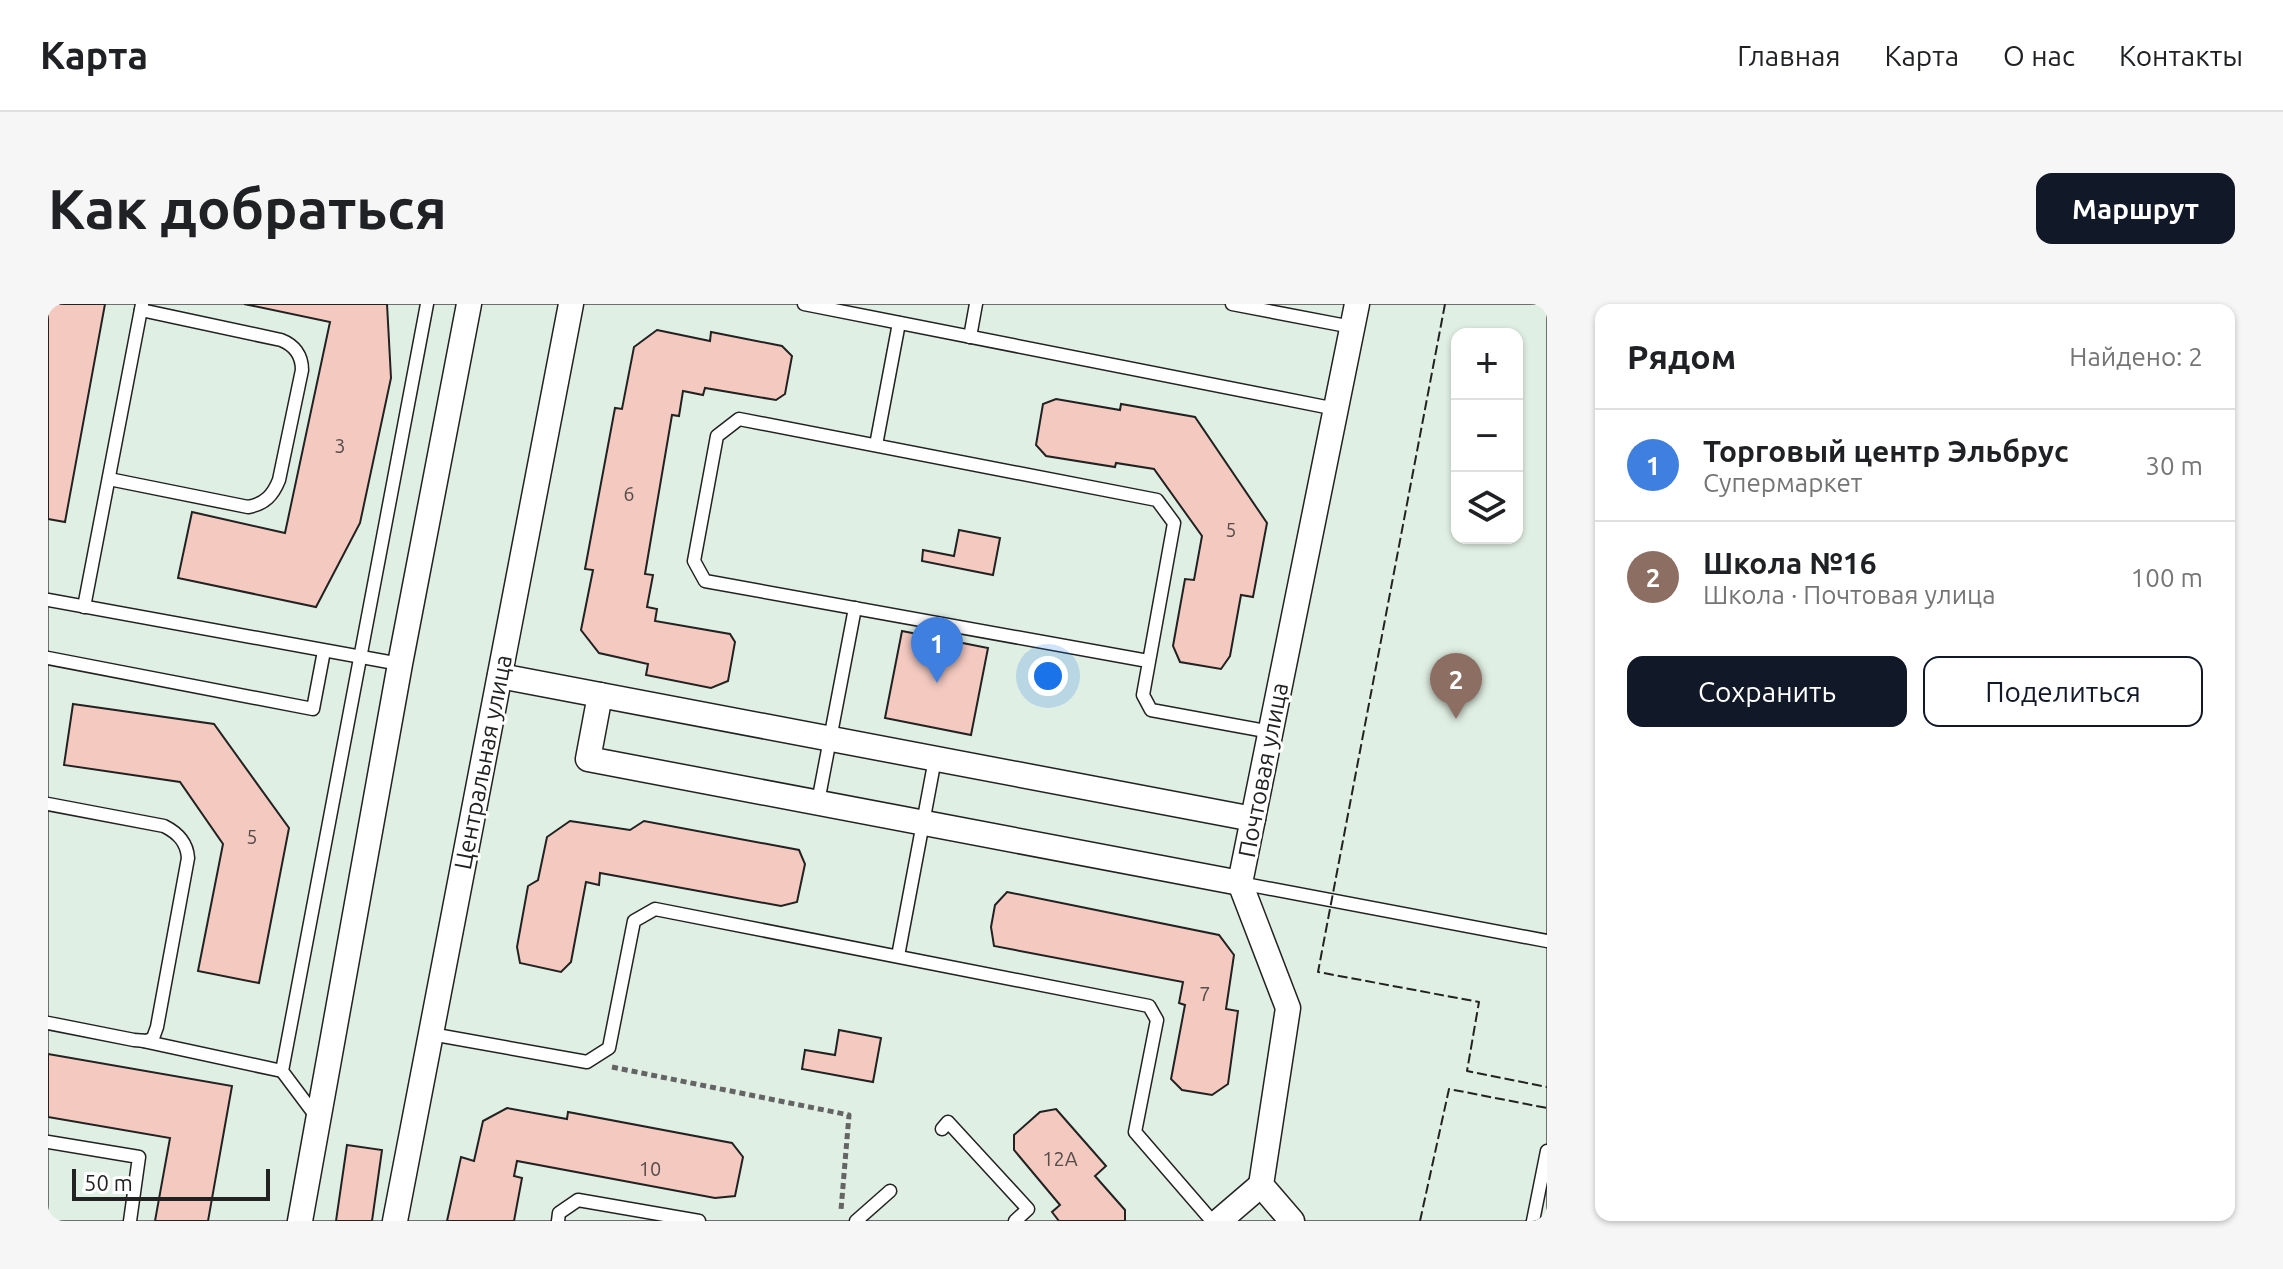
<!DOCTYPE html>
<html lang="ru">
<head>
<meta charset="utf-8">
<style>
	body { margin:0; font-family:Ubuntu,sans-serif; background:#f6f6f6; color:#202124 }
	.controls { position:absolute; right:24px; top:24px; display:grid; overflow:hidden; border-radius:16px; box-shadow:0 2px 6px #0004 }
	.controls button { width:72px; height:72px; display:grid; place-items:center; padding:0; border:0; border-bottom:2px solid #e0e0e0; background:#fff; color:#202124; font:40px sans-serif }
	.scale { position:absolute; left:24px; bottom:20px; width:198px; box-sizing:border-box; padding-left:8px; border:4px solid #222; border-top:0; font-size:22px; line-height:28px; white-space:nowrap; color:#222; -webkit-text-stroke:6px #fff; paint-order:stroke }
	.you { position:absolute; left:1000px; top:372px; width:28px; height:28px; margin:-20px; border:6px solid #fff; border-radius:50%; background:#1a73e8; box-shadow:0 0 0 12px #1a73e833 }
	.badge { display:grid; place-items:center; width:52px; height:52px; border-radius:50%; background:#111827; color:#fff; font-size:26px; font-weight:700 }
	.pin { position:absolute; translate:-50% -66px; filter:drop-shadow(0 2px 4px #0008) }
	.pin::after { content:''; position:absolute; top:42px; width:28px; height:24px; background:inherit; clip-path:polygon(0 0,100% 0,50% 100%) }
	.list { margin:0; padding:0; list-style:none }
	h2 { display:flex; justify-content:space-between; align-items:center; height:104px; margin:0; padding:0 32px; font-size:34px }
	h2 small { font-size:26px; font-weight:400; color:#757577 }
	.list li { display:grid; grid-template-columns:52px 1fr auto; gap:24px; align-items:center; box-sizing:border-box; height:112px; padding:0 32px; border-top:2px solid #e0e0e0 }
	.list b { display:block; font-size:30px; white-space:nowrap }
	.list p { margin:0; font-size:26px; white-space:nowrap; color:#757577 }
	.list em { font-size:26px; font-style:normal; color:#757577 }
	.actions { display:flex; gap:16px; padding:24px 32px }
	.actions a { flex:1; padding:18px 0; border:2px solid #111827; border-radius:16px; text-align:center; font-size:28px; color:#111827 }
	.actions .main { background:#111827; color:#fff }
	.icon { flex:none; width:44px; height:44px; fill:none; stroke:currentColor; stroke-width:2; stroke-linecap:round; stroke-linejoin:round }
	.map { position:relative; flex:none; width:1499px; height:917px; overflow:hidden; border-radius:16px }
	header { display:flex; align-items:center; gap:48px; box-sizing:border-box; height:112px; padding:0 40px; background:#fff; border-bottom:2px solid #e0e0e0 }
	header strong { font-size:38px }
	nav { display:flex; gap:44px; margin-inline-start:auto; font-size:28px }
	.intro { display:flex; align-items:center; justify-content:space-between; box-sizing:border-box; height:192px; padding:0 48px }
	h1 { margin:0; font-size:56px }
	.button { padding:20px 36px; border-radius:16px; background:#111827; color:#fff; font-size:28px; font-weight:700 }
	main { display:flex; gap:48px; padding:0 48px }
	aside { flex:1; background:#fff; border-radius:16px; box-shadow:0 2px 6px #0004 }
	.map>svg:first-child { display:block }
</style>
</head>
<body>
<header>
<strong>Карта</strong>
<nav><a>Главная</a><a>Карта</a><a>О нас</a><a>Контакты</a></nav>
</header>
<div class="intro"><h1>Как добраться</h1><a class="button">Маршрут</a></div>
<main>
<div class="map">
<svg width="1499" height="917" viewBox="0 0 1499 917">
	<rect width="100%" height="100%" fill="#fff"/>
	<!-- green -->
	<path fill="#e0efe3" stroke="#6f6f6f" stroke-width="2" fill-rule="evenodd" d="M 0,0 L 1499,0 L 1499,917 L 0,917 ZM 1409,30 L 1469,30 L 1469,234 L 1409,234 Z"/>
	<!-- building -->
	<g fill="#f3c9c0" stroke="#222" stroke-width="2">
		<path d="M 0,0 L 57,0 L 17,218 L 0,215 Z"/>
		<path d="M 196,0 L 339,0 L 343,74 L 312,219 L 268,303 L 130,274 L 144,208 L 237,229 L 282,18 Z"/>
		<path d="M 609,26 L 662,37 L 663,28 L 734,42 L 744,52 L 737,90 L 728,96 L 657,84 L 655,91 L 635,87 L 631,112 L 624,111 L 597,270 L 605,271 L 599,303 L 609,305 L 607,317 L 682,330 L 687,338 L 680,377 L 663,384 L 598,371 L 600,360 L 551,349 L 533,326 L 545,266 L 537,265 L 567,104 L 574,105 L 586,43 Z"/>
		<path d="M 1008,95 L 1072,106 L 1073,100 L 1147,113 L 1219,219 L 1205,293 L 1193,291 L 1182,352 L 1173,365 L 1132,358 L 1125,342 L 1137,275 L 1146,276 L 1154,232 L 1106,165 L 1068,159 L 1067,163 L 998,152 L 988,141 L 995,100 Z"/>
		<path d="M 911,226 L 952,234 L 945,271 L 874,257 L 875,246 L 906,252 Z"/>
		<path d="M 854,327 L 940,344 L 923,431 L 837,414 Z"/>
		<path d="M 25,400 L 166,420 L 241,524 L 211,679 L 150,667 L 175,540 L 132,478 L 16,461 Z"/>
		<path d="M 522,517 L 582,526 L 596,517 L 751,546 L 757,560 L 749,598 L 733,602 L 552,569 L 551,581 L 538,578 L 523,658 L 513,668 L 472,659 L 469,643 L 480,582 L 490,576 L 499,533 Z"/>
		<path d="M 959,588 L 1171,631 L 1186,651 L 1178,705 L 1190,707 L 1180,780 L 1164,791 L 1134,786 L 1123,775 L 1137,701 L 1131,699 L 1135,678 L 946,642 L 943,623 L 947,601 Z"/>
		<path d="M 791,726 L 833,734 L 825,778 L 754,765 L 757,746 L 787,751 Z"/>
		<path d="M 0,750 L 184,782 L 160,917 L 107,917 L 122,834 L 0,813 Z"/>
		<path d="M 459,804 L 519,815 L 520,808 L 684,839 L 695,853 L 687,892 L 667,894 L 469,857 L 466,872 L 474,874 L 466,917 L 399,917 L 413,853 L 426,857 L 435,817 Z"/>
		<path d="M 1008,805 L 1058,862 L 1047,872 L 1077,906 L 1077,917 L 1011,917 L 1004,908 L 1012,901 L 966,846 L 966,831 L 992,808 Z"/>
		<path d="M 299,841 L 334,846 L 324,917 L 288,917 Z"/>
	</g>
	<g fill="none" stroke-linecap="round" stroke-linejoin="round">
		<defs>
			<g id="lane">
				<path d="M 756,0 L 1288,105"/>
				<path d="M 1184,0 L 1304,23"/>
				<path d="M 922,33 L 928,0"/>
				<path d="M 828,141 L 851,19"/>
				<path d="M 61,175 L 200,203 C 217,200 225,191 231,176 L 254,66 C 254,51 246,41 233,36 L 93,6"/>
				<path d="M 0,296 L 352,360"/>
				<path d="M 36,303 L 94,0"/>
				<path d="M 0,354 L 265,405 L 276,347"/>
				<path d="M 1100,357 L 657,277 L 646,257 L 669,132 L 691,115 L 1109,196 L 1126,219 L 1095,391 L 1103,406 L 1223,428"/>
				<path d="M 770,498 L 807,304"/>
				<path d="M 0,500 L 116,522 C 130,529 139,538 140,554 L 109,723 L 105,734 L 99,737 L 86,736 L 0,719"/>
				<path d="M 1192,579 L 1499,637"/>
				<path d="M 850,652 L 887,455"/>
				<path d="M 383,730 L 539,758 L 561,744 L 586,617 L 607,605 L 1101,702 L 1109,716 L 1087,828 L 1164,917"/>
				<path d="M 95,737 L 234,767"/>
				<path d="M 270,815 L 234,767 L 379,0"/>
				<path d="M 894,825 L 900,818 L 980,905 L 967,917"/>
				<path d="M 0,838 L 91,853 L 82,917"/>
				<path d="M 510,917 L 511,909 L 530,896 L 651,917"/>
				<path d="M 808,917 L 842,887"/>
				<path d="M 1485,917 L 1499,847"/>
			</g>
			<g id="street">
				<path d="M 452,372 L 1205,515"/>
				<path d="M 552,391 L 540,455 L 1192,579"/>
				<path d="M 252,917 L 352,360 L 421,0"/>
				<path d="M 347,917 L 523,0"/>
				<path d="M 1171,917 L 1213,881"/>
				<path d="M 1244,917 L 1213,881 L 1240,704 L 1192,579 L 1309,0"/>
			</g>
		</defs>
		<!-- lane casing -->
		<use href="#lane" stroke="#222" stroke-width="15"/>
		<!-- street casing -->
		<use href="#street" stroke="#222" stroke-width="27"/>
		<!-- path -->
		<path stroke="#646464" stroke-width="5" stroke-dasharray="6 4" stroke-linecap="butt" d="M 564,763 L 801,811 L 793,906"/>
		<!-- lane -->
		<use href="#lane" stroke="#fff" stroke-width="12"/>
		<!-- street -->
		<use href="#street" stroke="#fff" stroke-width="24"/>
		<!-- fence -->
		<g stroke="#222" stroke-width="2" stroke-dasharray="10 4" stroke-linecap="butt">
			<path d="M 1397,0 L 1270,668 L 1431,698 L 1419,767 L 1499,783"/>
			<path d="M 1372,917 L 1401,785 L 1499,804"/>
		</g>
	</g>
	<g text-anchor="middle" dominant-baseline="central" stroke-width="6" stroke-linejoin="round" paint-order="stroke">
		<!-- number labels -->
		<g font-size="20" fill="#564c4a">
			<text x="292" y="141">3</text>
			<text x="581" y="189">6</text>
			<text x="1183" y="225">5</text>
			<text x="204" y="532">5</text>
			<text x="1157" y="689">7</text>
			<text x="1012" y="854">12А</text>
			<text x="602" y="864">10</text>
		</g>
		<!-- street labels -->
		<g font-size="24" fill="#222" stroke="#fff">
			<text transform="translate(435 458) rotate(-79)">Центральная улица</text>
			<text transform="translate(1215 466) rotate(-79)">Почтовая улица</text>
		</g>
	</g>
</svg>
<div class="controls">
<button>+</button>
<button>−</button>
<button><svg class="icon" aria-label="layers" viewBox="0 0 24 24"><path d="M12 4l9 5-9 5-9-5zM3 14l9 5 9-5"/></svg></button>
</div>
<div class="scale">50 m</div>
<div class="you"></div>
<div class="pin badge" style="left:889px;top:379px;background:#3f7fe0">1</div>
<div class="pin badge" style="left:1408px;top:415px;background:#8d6e63">2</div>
</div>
<aside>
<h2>Рядом<small>Найдено: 2</small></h2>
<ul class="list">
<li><span class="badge" style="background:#3f7fe0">1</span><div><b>Торговый центр Эльбрус</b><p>Супермаркет</p></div><em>30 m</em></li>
<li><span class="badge" style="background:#8d6e63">2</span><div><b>Школа №16</b><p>Школа · Почтовая улица</p></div><em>100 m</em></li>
</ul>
<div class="actions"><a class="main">Сохранить</a><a>Поделиться</a></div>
</aside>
</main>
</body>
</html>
